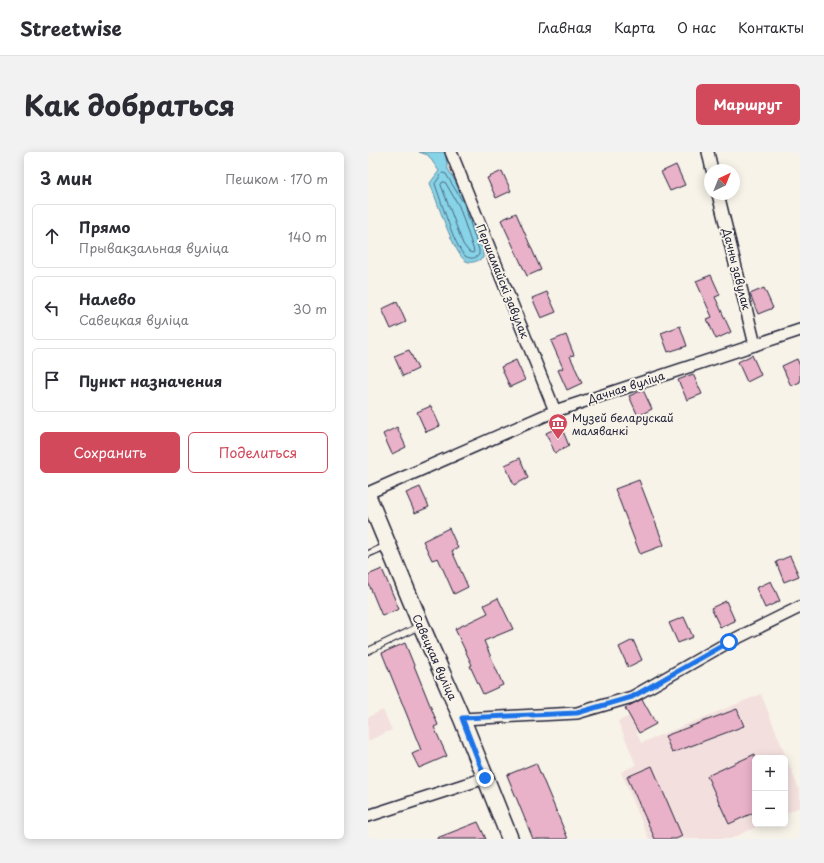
<!DOCTYPE html>
<html lang="ru">
<head>
<meta charset="utf-8">
<style>
	body { margin:0; font-family:"Playpen Sans",sans-serif; background:#f2f2f3; color:#2b2b33 }
	.controls { position:absolute; right:12px; bottom:12px; display:grid; overflow:hidden; border-radius:6px; box-shadow:0 2px 10px #0003 }
	.controls button { width:36px; height:36px; display:grid; place-items:center; padding:0; border:0; border-bottom:1px solid #e1e1e2; background:#fff; color:#2b2b33; font:20px sans-serif }
	.compass { position:absolute; left:336px; top:12px; width:36px; height:36px; border-radius:50%; background:#fff; box-shadow:0 2px 10px #0003; rotate:43deg }
	.stop { position:absolute; width:12px; height:12px; margin:-9px; border:3px solid #1a73e8; border-radius:50%; background:#fff }
	.stop.end { background:#1a73e8; border-color:#fff; box-shadow:0 1px 4px #0008 }
	.list { margin:0; padding:0; list-style:none }
	h2 { display:flex; justify-content:space-between; align-items:center; height:52px; margin:0; padding:0 16px; font-size:17px }
	h2 small { font-size:13px; font-weight:400; color:#7c7c81 }
	.list li { display:grid; grid-template-columns:26px 1fr auto; gap:12px; align-items:center; box-sizing:border-box; height:64px; margin:0 8px 8px; padding:0 8px; border:1px solid #e1e1e2; border-radius:6px }
	.list b { display:block; font-size:15px; white-space:nowrap }
	.list p { margin:0; font-size:13px; white-space:nowrap; color:#7c7c81 }
	.list em { font-size:13px; font-style:normal; color:#7c7c81 }
	.actions { display:flex; gap:8px; padding:12px 16px }
	.actions a { flex:1; padding:9px 0; border:1px solid #d1495b; border-radius:6px; text-align:center; font-size:14px; color:#d1495b }
	.actions .main { background:#d1495b; color:#fff }
	.icon { flex:none; width:22px; height:22px; fill:none; stroke:currentColor; stroke-width:2; stroke-linecap:round; stroke-linejoin:round }
	.map { position:relative; flex:none; width:432px; height:687px; overflow:hidden; border-radius:6px }
	header { display:flex; align-items:center; gap:24px; box-sizing:border-box; height:56px; padding:0 20px; background:#fff; border-bottom:1px solid #e1e1e2 }
	header strong { font-size:19px }
	nav { display:flex; gap:22px; margin-inline-start:auto; font-size:14px }
	.intro { display:flex; align-items:center; justify-content:space-between; box-sizing:border-box; height:96px; padding:0 24px }
	h1 { margin:0; font-size:28px }
	.button { padding:10px 18px; border-radius:6px; background:#d1495b; color:#fff; font-size:14px; font-weight:700 }
	main { display:flex; gap:24px; padding:0 24px }
	aside { flex:1; background:#fff; border-radius:6px; box-shadow:0 2px 10px #0003 }
	.map>svg:first-child { display:block }
</style>
</head>
<body>
<header>
<strong>Streetwise</strong>
<nav><a>Главная</a><a>Карта</a><a>О нас</a><a>Контакты</a></nav>
</header>
<div class="intro"><h1>Как добраться</h1><a class="button">Маршрут</a></div>
<main>
<aside>
<h2>3 мин<small>Пешком · 170 m</small></h2>
<ul class="list">
<li><svg class="icon" aria-label="ahead" viewBox="0 0 24 24"><path d="M12 20V5M6 11l6-6 6 6"/></svg><div><b>Прямо</b><p>Прывакзальная вуліца</p></div><em>140 m</em></li>
<li><svg class="icon" aria-label="left" viewBox="0 0 24 24"><path d="M17 20v-9H6M10 6l-5 5 5 5"/></svg><div><b>Налево</b><p>Савецкая вуліца</p></div><em>30 m</em></li>
<li><svg class="icon" aria-label="arrive" viewBox="0 0 24 24"><path d="M6 21V4h12l-3 4 3 4H6"/></svg><div><b>Пункт назначения</b></div></li>
</ul>
<div class="actions"><a class="main">Сохранить</a><a>Поделиться</a></div>
</aside>
<div class="map">
<svg width="432" height="687" viewBox="0 0 432 687">
	<rect width="100%" height="100%" fill="#f7f3e8"/>
	<filter id="ink" filterUnits="userSpaceOnUse"><feTurbulence type="fractalNoise" baseFrequency=".025" numOctaves="2"/><feDisplacementMap in="SourceGraphic" scale="8" xChannelSelector="R" yChannelSelector="G"/><feConvolveMatrix kernelMatrix="1 2 1 2 8 2 1 2 1" color-interpolation-filters="sRGB"/></filter>
	<g filter="url(#ink)">
		<!-- built -->
		<g fill="#f3e0de">
			<path d="M 393,542 L 432,640 L 432,655 L 417,662 L 417,606 L 387,606 L 387,672 L 395,672 L 362,687 L 281,687 L 253,620 L 268,613 L 250,569 L 262,564 L 273,591 Z"/>
			<path d="M 15,558 L 24,578 L 0,589 L 0,565 Z"/>
		</g>
		<!-- water -->
		<path fill="#87d3e7" stroke="#5f8ca2" d="M 51,0 L 77,0 L 80,17 L 100,51 L 115,97 L 115,106 C 109,109 104,112 98,109 C 86,103 68,46 62,31 L 71,19 L 60,3 Z"/>
		<g fill="none" stroke-linecap="round" stroke-linejoin="round">
			<!-- shore -->
			<g stroke="#4a6980" stroke-width="1">
				<path d="M 75,21 L 78,22 L 96,52 L 111,98 L 111,103 C 107,107 102,107 97,104 C 86,94 73,48 67,32 Z"/>
				<path d="M 75,30 L 77,30 L 91,54 L 106,99 L 105,101 L 101,100 L 95,92 L 73,33 Z"/>
			</g>
		</g>
		<!-- building -->
		<g fill="#e9b2c8" stroke="#22223b">
			<path d="M 308,13 L 317,33 L 302,39 L 293,20 Z"/>
			<path d="M 134,19 L 143,39 L 128,46 L 119,26 Z"/>
			<path d="M 148,61 L 173,118 L 159,124 L 133,68 Z"/>
			<path d="M 343,123 L 352,143 L 347,145 L 363,180 L 348,187 L 339,167 L 344,165 L 328,129 Z"/>
			<path d="M 396,136 L 405,156 L 390,162 L 382,142 Z"/>
			<path d="M 179,140 L 188,160 L 173,166 L 164,146 Z"/>
			<path d="M 29,150 L 38,170 L 23,177 L 14,157 Z"/>
			<path d="M 312,174 L 319,194 L 300,200 L 293,181 Z"/>
			<path d="M 198,183 L 206,203 L 202,204 L 214,231 L 199,238 L 190,218 L 195,216 L 183,189 Z"/>
			<path d="M 41,198 L 50,217 L 35,224 L 26,204 Z"/>
			<path d="M 384,203 L 393,223 L 379,230 L 370,210 Z"/>
			<path d="M 429,207 L 432,214 L 432,230 L 423,234 L 414,214 Z"/>
			<path d="M 148,208 L 157,228 L 142,235 L 133,215 Z"/>
			<path d="M 325,222 L 334,242 L 319,248 L 310,228 Z"/>
			<path d="M 275,238 L 284,257 L 270,264 L 261,244 Z"/>
			<path d="M 63,254 L 72,274 L 58,280 L 49,260 Z"/>
			<path d="M 193,274 L 201,294 L 187,301 L 178,281 Z"/>
			<path d="M 29,275 L 38,295 L 24,302 L 15,282 Z"/>
			<path d="M 152,306 L 160,326 L 146,333 L 137,313 Z"/>
			<path d="M 271,328 L 296,393 L 272,402 L 247,337 Z"/>
			<path d="M 52,335 L 61,355 L 47,361 L 38,341 Z"/>
			<path d="M 81,376 L 90,396 L 84,399 L 100,435 L 86,442 L 70,406 L 64,408 L 55,389 Z"/>
			<path d="M 422,404 L 431,424 L 416,430 L 408,410 Z"/>
			<path d="M 14,417 L 31,457 L 14,464 L 0,430 L 0,423 Z"/>
			<path d="M 403,429 L 412,449 L 397,456 L 388,436 Z"/>
			<path d="M 130,446 L 145,477 L 116,489 L 135,533 L 115,542 L 102,514 L 104,513 L 87,477 L 120,461 L 116,453 Z"/>
			<path d="M 358,449 L 367,469 L 352,475 L 343,456 Z"/>
			<path d="M 316,465 L 325,485 L 310,491 L 301,471 Z"/>
			<path d="M 265,488 L 274,508 L 260,515 L 251,495 Z"/>
			<path d="M 37,491 L 70,573 L 66,575 L 79,604 L 51,616 L 44,602 L 53,598 L 14,501 Z"/>
			<path d="M 274,547 L 288,572 L 271,581 L 257,556 Z"/>
			<path d="M 369,557 L 376,574 L 304,601 L 297,584 Z"/>
			<path d="M 387,602 L 387,660 L 361,672 L 339,624 Z"/>
			<path d="M 168,611 L 200,687 L 165,687 L 139,623 Z"/>
			<path d="M 284,614 L 314,684 L 308,687 L 287,687 L 259,625 Z"/>
			<path d="M 110,670 L 118,687 L 69,687 L 69,686 Z"/>
		</g>
		<g fill="none" stroke-linecap="round" stroke-linejoin="round">
			<defs>
				<g id="service">
					<path d="M 0,402 L 20,393"/>
					<path d="M 0,499 L 52,474"/>
				</g>
				<g id="minor">
					<path d="M 83,0 L 187,259"/>
					<path d="M 340,0 L 344,18"/>
					<path d="M 350,42 L 387,193"/>
					<path d="M 0,341 L 187,259 L 432,178"/>
					<path d="M 94,567 L 209,561 L 264,545 L 361,490 L 432,455"/>
					<path d="M 0,664 L 117,626"/>
				</g>
				<path id="secondary" d="M 0,345 L 53,473 L 94,567 L 142,687"/>
			</defs>
			<!-- service casing -->
			<use href="#service" stroke="#22223b" stroke-width="8"/>
			<!-- minor casing -->
			<use href="#minor" stroke="#22223b" stroke-width="14"/>
			<!-- secondary casing -->
			<use href="#secondary" stroke="#22223b" stroke-width="19"/>
			<!-- service -->
			<use href="#service" stroke="#f7f3e8" stroke-width="5.5"/>
			<!-- minor -->
			<use href="#minor" stroke="#f7f3e8" stroke-width="11"/>
			<!-- secondary -->
			<use href="#secondary" stroke="#f7f3e8" stroke-width="16"/>
		</g>
	</g>
	<g fill="none" stroke-linecap="round" stroke-linejoin="round" filter="url(#ink)">
		<!-- route -->
		<path stroke="#1a73e8" stroke-width="5" d="M 117,626 L 94,566 L 209,561 L 264,545 L 361,490"/>
	</g>
	<!-- icons -->
	<defs>
		<symbol id="museum-pin" viewBox="-11 -11 22 30"><path d="M0 17L-7.5 6A9.5 9.5 0 1 1 7.5 6Z" fill="#d1495b" stroke="#f7f3e8"/><path d="M0-6L6-3V-2H-6V-3ZM-5-1h2V3h-2ZM-1-1h2V3h-2ZM3-1h2V3H3ZM-6 4H6V6H-6Z" fill="#fff"/></symbol>
	</defs>
	<g fill-rule="evenodd">
		<use href="#museum-pin" x="179" y="260" width="22" height="30"/>
	</g>
	<g text-anchor="middle" dominant-baseline="central" stroke-width="4" stroke-linejoin="round" paint-order="stroke">
		<!-- street labels -->
		<g font-size="11" fill="#22223b" stroke="#f7f3e8">
			<text transform="translate(369 117) rotate(76)">Дачны завулак</text>
			<text transform="translate(135 129) rotate(68)">Першамайскі завулак</text>
			<text transform="translate(258 235) rotate(-18)">Дачная вуліца</text>
			<text transform="translate(67 505) rotate(66)">Савецкая вуліца</text>
		</g>
		<!-- poi labels -->
		<g font-size="11" fill="#22223b" stroke="#f7f3e8" text-anchor="start">
			<text x="204" y="265">Музей беларускай<tspan x="204" dy="13">маляванкі</tspan></text>
		</g>
	</g>
</svg>
<div class="controls">
<button>+</button>
<button>−</button>
</div>
<svg class="compass" viewBox="-18 -18 36 36"><path d="M0-13l5 13h-10z" fill="#e53935"/><path d="M0 13l5-13h-10z" fill="#7c7c81"/></svg>
<div class="stop" style="left:361px;top:490px"></div>
<div class="stop end" style="left:117px;top:626px"></div>
</div>
</main>
</body>
</html>
